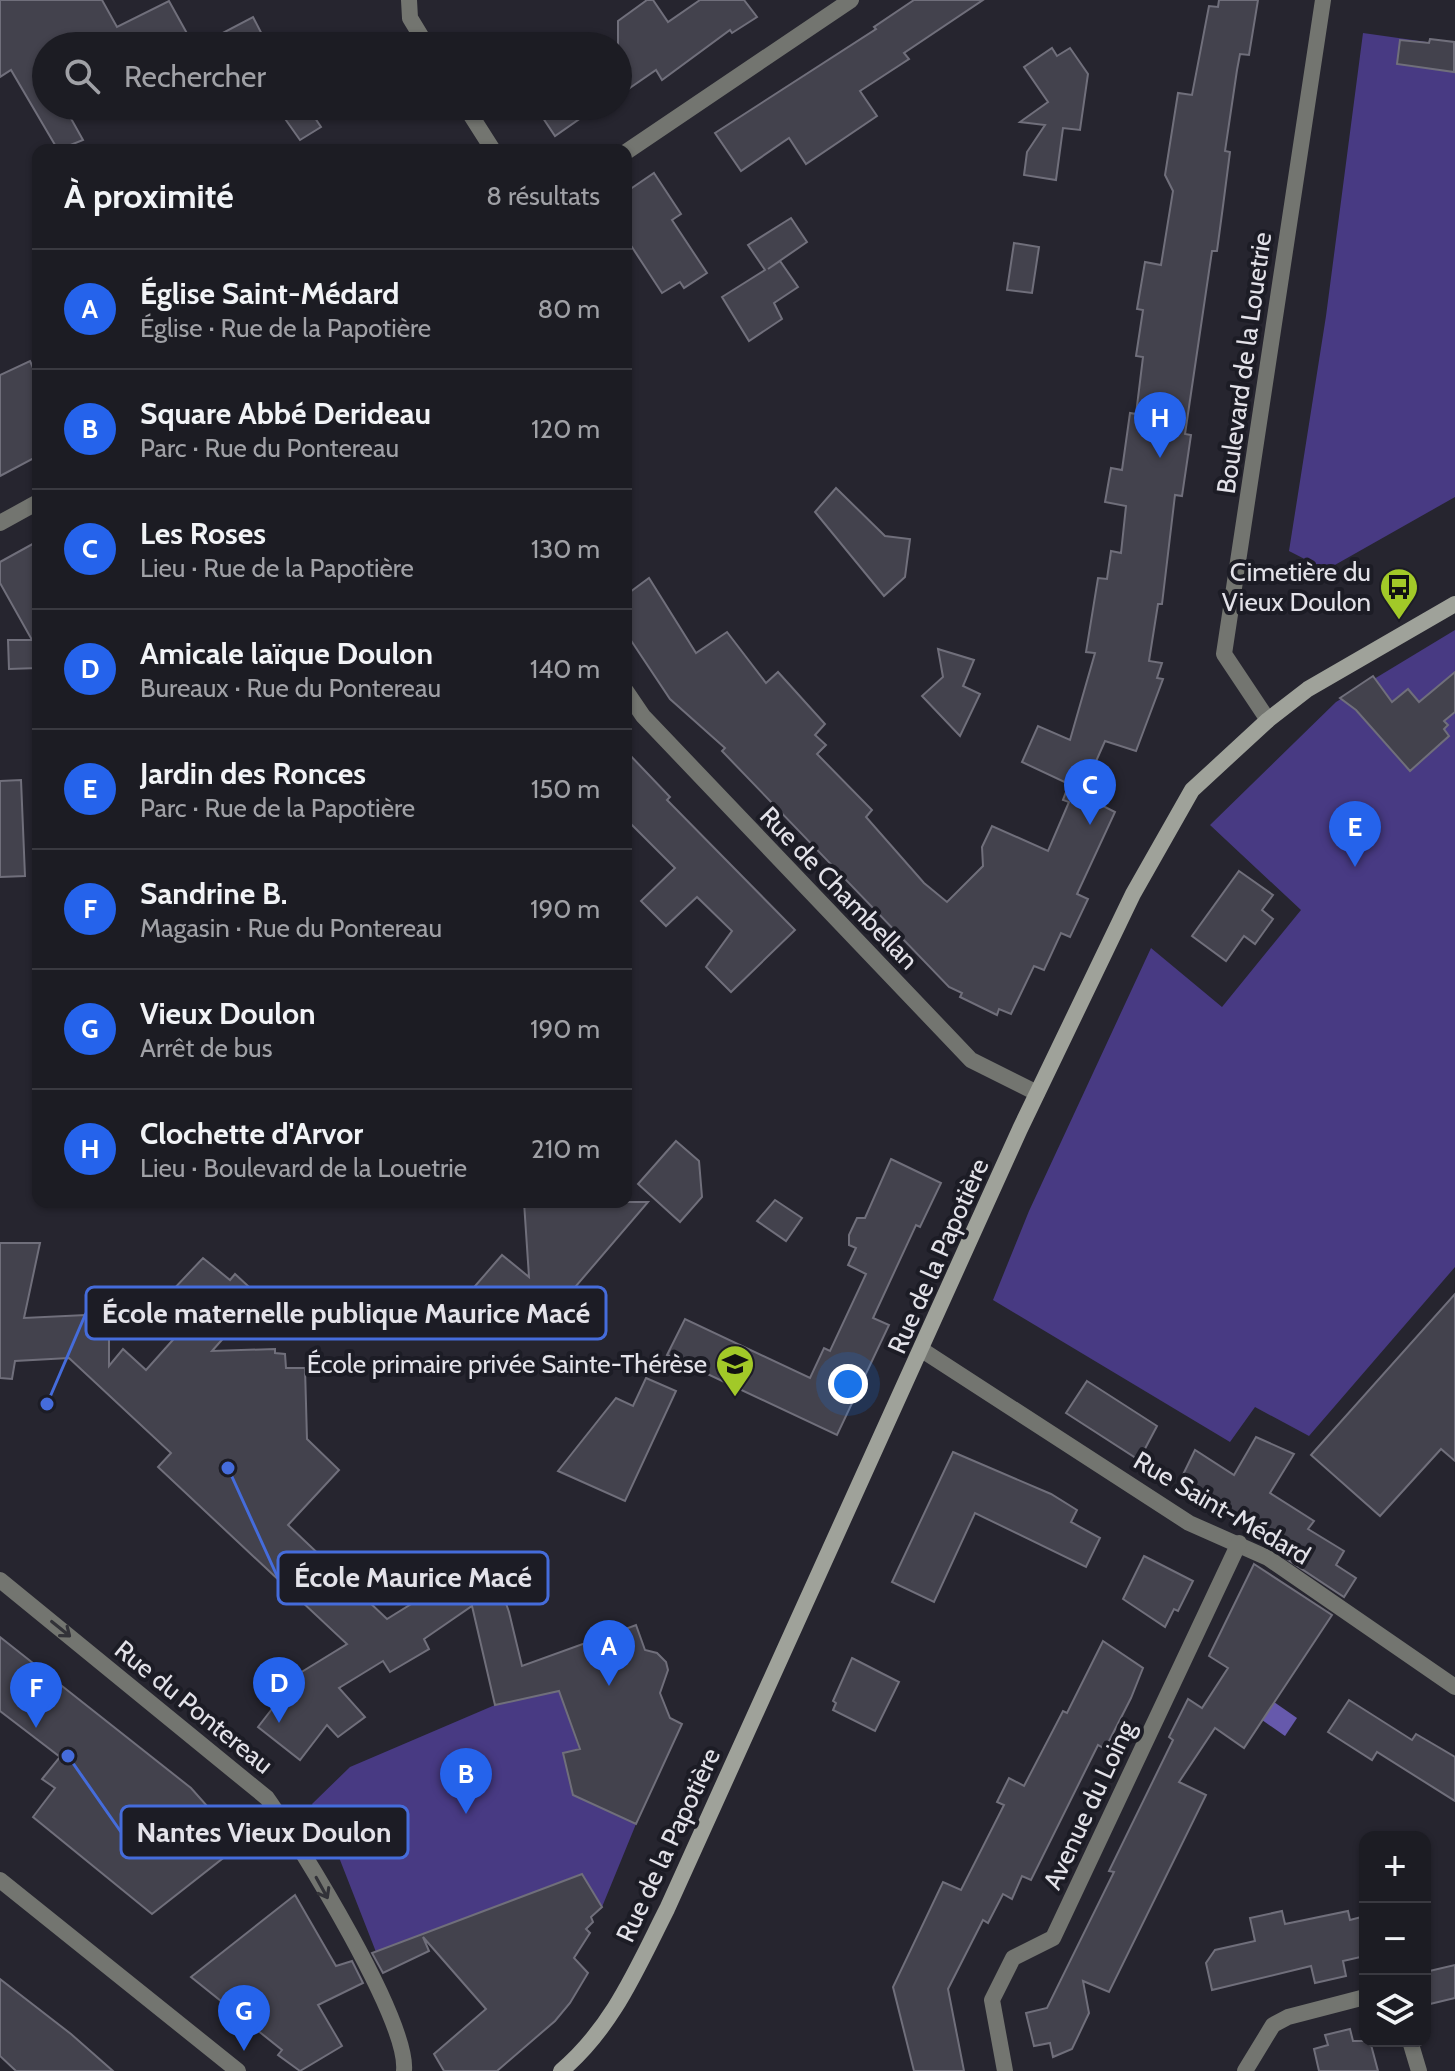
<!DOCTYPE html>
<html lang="fr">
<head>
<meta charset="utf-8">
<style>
	body { margin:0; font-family:Cabin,sans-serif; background:#292930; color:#f1f3f6 }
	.controls { position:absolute; right:24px; bottom:24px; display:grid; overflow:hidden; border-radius:16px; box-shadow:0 2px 6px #0004 }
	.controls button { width:72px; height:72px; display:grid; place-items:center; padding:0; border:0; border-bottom:2px solid #3a3a41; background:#1c1c23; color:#f1f3f6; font:40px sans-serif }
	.you { position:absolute; left:848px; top:1384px; width:28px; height:28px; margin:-20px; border:6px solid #fff; border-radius:50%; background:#1a73e8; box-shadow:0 0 0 12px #1a73e833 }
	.badge { display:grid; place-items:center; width:52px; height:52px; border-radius:50%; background:#2563eb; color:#fff; font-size:26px; font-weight:700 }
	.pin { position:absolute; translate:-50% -66px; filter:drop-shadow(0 2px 4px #0008) }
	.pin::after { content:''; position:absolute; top:42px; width:28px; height:24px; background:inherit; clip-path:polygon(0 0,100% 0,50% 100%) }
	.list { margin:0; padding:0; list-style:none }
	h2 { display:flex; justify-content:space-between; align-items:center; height:104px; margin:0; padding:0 32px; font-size:34px }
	h2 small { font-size:26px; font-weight:400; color:#a0a1a6 }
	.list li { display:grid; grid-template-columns:52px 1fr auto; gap:24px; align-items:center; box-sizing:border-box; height:120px; padding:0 32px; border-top:2px solid #3a3a41 }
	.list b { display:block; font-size:30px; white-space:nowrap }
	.list p { margin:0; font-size:26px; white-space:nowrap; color:#a0a1a6 }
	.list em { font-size:26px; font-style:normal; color:#a0a1a6 }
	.icon { flex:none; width:44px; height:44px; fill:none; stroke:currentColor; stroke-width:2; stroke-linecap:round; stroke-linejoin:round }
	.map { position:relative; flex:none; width:1455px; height:2071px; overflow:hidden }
	.search { position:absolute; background:#1c1c23; box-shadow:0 2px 6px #0004; left:32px; top:32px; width:600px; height:88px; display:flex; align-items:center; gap:20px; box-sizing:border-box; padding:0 28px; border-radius:44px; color:#a0a1a6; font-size:30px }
	.panel { position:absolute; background:#1c1c23; box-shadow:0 2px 6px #0004; left:32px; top:144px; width:600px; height:1064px; border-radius:16px }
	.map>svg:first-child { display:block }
</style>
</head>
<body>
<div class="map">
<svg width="1455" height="2071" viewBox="0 0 1455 2071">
	<rect width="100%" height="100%" fill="#26252f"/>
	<!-- green -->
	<g fill="#483a83">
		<path d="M 1363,33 L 1455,46 L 1455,497 L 1326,570 L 1289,551 L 1326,316 Z"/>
		<path d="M 1455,630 L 1455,1267 L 1309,1436 L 1255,1407 L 1230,1442 L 993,1300 L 1029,1211 L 1151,948 L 1222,1007 L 1301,910 L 1210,825 L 1336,702 Z"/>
		<path d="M 559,1691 L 579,1748 L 563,1754 L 572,1791 L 636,1824 L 602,1907 L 581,1874 L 376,1952 L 333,1842 L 312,1804 L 350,1767 L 495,1705 Z"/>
	</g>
	<!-- water -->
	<path fill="#6659ac" d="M 1274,1702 L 1297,1718 L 1285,1736 L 1262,1720 Z"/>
	<!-- building -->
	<g fill="#43424d" stroke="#706f7b" stroke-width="2">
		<path d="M 0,0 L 102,0 L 117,27 L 169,1 L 194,46 L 46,46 L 46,106 L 64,106 L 83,140 L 58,150 L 11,70 L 0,77 Z"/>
		<path d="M 647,0 L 653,0 L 668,22 L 700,0 L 744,0 L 757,17 L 732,33 L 730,30 L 662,80 L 656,70 L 618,96 L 618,21 Z"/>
		<path d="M 914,0 L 983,0 L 904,53 L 909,59 L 860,91 L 877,116 L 806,164 L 789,138 L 741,171 L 715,133 L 876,29 L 874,27 Z"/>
		<path d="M 1219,0 L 1258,0 L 1249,55 L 1240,54 L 1237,70 L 1225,151 L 1230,152 L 1223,206 L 1217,251 L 1212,251 L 1185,434 L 1191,435 L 1182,496 L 1175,495 L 1162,604 L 1158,604 L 1149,661 L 1162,663 L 1157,678 L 1163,679 L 1136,751 L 1105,741 L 1086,784 L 1108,794 L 1103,806 L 1115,812 L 1077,894 L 1088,899 L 1070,937 L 1061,933 L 1044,970 L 1034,966 L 1011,1014 L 999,1009 L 997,1015 L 960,997 L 962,993 L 949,987 L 722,751 L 725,748 L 670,699 L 626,633 L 626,595 L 649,578 L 696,653 L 727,632 L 766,683 L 778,672 L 825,724 L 815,735 L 826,745 L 817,754 L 872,810 L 866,817 L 924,883 L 947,902 L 983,866 L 982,847 L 992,826 L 1048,851 L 1069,802 L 1063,800 L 1069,784 L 1022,762 L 1038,726 L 1070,740 L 1095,653 L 1086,652 L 1098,578 L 1107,579 L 1111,551 L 1121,553 L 1126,506 L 1105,502 L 1111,468 L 1122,470 L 1130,413 L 1136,414 L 1143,357 L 1136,356 L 1143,310 L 1137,309 L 1145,262 L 1161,265 L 1173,191 L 1165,175 L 1178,93 L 1192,95 L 1209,6 L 1218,7 Z"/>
		<path d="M 253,17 L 268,46 L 198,46 Z"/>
		<path d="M 1430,39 L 1454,42 L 1454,72 L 1397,64 L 1400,40 L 1429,43 Z"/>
		<path d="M 1052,48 L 1057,56 L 1070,48 L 1088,74 L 1080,130 L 1063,128 L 1056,180 L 1024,175 L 1027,152 L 1045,125 L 1020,122 L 1048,102 L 1024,67 Z"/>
		<path d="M 276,106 L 307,106 L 321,127 L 300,140 Z"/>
		<path d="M 535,106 L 598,106 L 555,136 Z"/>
		<path d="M 654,173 L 681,214 L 672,220 L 707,273 L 684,288 L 680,282 L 662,293 L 626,238 L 626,192 Z"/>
		<path d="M 791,218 L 807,242 L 768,269 L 780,261 L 798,287 L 774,303 L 782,319 L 749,341 L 722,297 L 765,270 L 748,245 Z"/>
		<path d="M 1014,243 L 1039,247 L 1032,293 L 1007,290 Z"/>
		<path d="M 30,361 L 38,379 L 38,456 L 0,476 L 0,375 Z"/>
		<path d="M 836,488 L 885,536 L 910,539 L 905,577 L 884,596 L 815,512 Z"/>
		<path d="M 38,541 L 38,668 L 9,669 L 8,640 L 32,640 L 0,583 L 0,562 Z"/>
		<path d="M 938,649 L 974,660 L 963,686 L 980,694 L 960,736 L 922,696 L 943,677 Z"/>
		<path d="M 1455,672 L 1455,712 L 1444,721 L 1448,725 L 1444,729 L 1449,736 L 1410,771 L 1356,710 L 1340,698 L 1373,676 L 1392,702 L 1408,689 L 1419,702 Z"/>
		<path d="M 626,751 L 670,797 L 667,800 L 795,930 L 731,992 L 706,967 L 732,931 L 697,897 L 666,926 L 641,901 L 675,868 L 626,819 Z"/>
		<path d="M 21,780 L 25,876 L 0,877 L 0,781 Z"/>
		<path d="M 1239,871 L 1273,895 L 1262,910 L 1273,919 L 1255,944 L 1244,936 L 1226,961 L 1192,936 Z"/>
		<path d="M 676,1141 L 699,1161 L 702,1197 L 680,1222 L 638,1184 Z"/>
		<path d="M 891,1159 L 941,1183 L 920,1227 L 916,1225 L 873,1318 L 889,1325 L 837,1435 L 667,1355 L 685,1319 L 810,1378 L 824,1348 L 830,1351 L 866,1274 L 848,1265 L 856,1248 L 849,1245 L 849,1235 L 857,1218 L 865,1218 Z"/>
		<path d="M 775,1200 L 802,1218 L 786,1241 L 757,1221 Z"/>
		<path d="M 524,1202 L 648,1202 L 534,1335 L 510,1315 L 497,1330 L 463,1300 L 502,1255 L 529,1277 Z"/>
		<path d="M 0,1243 L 40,1243 L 24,1318 L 86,1315 L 109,1336 L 109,1366 L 123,1349 L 146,1370 L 180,1332 L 155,1309 L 203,1258 L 230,1280 L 235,1274 L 260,1297 L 212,1351 L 275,1349 L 275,1353 L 285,1354 L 286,1368 L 305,1368 L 307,1439 L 339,1470 L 288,1525 L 387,1619 L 434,1590 L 492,1564 L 509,1612 L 522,1666 L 594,1640 L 596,1630 L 623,1630 L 636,1625 L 645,1650 L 657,1653 L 666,1662 L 668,1670 L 660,1693 L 670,1718 L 682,1724 L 636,1824 L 573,1795 L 563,1753 L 580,1749 L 559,1691 L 495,1705 L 472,1606 L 424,1639 L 429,1649 L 390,1672 L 383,1661 L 339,1688 L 365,1717 L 338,1737 L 327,1725 L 300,1760 L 258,1727 L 300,1673 L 347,1644 L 158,1467 L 171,1453 L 69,1358 L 15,1361 L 12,1379 L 0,1378 Z"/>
		<path d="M 1455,1294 L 1455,1461 L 1441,1449 L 1380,1516 L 1311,1455 Z"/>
		<path d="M 646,1378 L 676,1391 L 625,1501 L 558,1471 L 616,1398 L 633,1406 Z"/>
		<path d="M 1087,1381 L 1157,1426 L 1139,1460 L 1066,1413 Z"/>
		<path d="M 1256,1437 L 1294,1454 L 1270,1493 L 1314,1521 L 1308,1529 L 1344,1551 L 1336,1565 L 1356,1578 L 1344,1597 L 1264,1544 L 1265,1541 L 1178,1485 L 1195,1450 L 1234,1475 Z"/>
		<path d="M 953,1452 L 1051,1494 L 1077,1510 L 1071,1522 L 1100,1538 L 1086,1567 L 975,1513 L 934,1602 L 892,1582 Z"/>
		<path d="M 1144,1556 L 1193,1581 L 1178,1611 L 1174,1609 L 1165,1627 L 1123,1599 Z"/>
		<path d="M 1254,1564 L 1332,1615 L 1244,1748 L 1215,1728 L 1179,1782 L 1206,1795 L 1109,1992 L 1083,1981 L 1089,2013 L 1072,2049 L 1053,2057 L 1050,2043 L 1034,2046 L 1026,2013 L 1047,2008 L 1114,1872 L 1109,1871 L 1173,1740 L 1169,1737 L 1188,1699 L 1202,1708 L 1228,1668 L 1209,1656 Z"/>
		<path d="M 0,1637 L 191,1788 L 241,1844 L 152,1914 L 33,1817 L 55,1788 L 42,1779 L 60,1757 L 0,1711 Z"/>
		<path d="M 1103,1641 L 1143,1668 L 1131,1698 L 1105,1749 L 1098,1745 L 1031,1880 L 1022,1876 L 1012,1899 L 1003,1894 L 988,1923 L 983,1920 L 948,1989 L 964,2071 L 914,2071 L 893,1987 L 943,1882 L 961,1890 L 1004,1805 L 997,1802 L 1009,1778 L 1024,1786 L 1063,1711 L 1067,1713 Z"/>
		<path d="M 852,1658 L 899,1682 L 875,1731 L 833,1710 L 836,1703 L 833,1701 Z"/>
		<path d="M 1349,1700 L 1412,1740 L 1416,1734 L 1455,1757 L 1455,1801 L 1377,1752 L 1372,1760 L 1328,1732 Z"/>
		<path d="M 582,1874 L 602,1907 L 591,1917 L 593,1922 L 586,1929 L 590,1933 L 574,1958 L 588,1973 L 570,2003 L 555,2021 L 497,2071 L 444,2071 L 434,2054 L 486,2009 L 423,1937 L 429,1951 L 383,1973 L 372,1953 Z"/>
		<path d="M 295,1895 L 336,1966 L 352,1961 L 363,1983 L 318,2005 L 342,2046 L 300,2071 L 278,2055 L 282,2050 L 191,1977 Z"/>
		<path d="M 1282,1911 L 1285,1924 L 1348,1911 L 1350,1920 L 1365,1916 L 1365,1956 L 1343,1961 L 1346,1976 L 1315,1983 L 1311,1966 L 1212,1990 L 1206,1963 L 1215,1950 L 1255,1941 L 1250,1918 Z"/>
		<path d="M 1455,1965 L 1455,1998 L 1430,2004 L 1425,1972 Z"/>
		<path d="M 0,1979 L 71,2034 L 113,2071 L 16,2071 L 0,2056 Z"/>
		<path d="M 1350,2029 L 1353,2041 L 1370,2041 L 1378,2071 L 1319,2071 L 1314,2049 L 1328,2045 L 1325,2035 Z"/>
	</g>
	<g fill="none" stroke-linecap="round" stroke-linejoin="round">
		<!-- lane -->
		<g stroke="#737570" stroke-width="16">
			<path d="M 409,0 L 410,18 L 427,46"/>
			<path d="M 465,106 L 493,150"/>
		</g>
		<!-- street -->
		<g stroke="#737570" stroke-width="16">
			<path d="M 626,152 L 851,0"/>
			<path d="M 0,523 L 38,502"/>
			<path d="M 626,691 L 643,716 L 971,1060 L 1037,1093"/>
			<path d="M 1268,720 L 1224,654 L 1323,0"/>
			<path d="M 922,1350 L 1189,1523 L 1268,1558 L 1455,1687"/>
			<path d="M 0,1580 L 267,1798 C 300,1845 409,2021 404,2071"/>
			<path d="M 0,1880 L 238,2071"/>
			<path d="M 1410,2041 L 1419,2071"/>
			<path d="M 1005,2071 L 992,2000 L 1013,1958 L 1053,1938 L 1239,1543"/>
			<path d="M 1245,2071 L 1273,2025 L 1288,2017 L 1365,1997"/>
		</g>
		<!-- secondary -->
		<path stroke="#9fa29a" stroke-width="16" d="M 561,2071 C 613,2027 637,1968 667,1909 L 1020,1129 L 1133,894 L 1192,790 L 1268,720 L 1308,689 L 1455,604"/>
	</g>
	<!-- one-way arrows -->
	<defs><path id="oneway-shaft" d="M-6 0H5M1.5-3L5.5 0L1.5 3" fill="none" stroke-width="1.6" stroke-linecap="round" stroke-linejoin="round" transform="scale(2)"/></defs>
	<g stroke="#323238">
		<use href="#oneway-shaft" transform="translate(61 1629) rotate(39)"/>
		<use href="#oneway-shaft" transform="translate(322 1888) rotate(61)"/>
	</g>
	<!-- icons -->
	<defs>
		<symbol id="bus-pin" viewBox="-11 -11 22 30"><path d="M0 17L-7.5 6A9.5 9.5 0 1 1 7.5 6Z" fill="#a2c928" stroke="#1c1c25"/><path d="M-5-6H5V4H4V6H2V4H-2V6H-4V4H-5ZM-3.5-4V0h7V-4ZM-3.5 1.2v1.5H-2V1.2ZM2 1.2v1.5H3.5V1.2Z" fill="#111"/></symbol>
		<symbol id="school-pin" viewBox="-11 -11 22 30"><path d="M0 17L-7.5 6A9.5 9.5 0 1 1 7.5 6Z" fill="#a2c928" stroke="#1c1c25"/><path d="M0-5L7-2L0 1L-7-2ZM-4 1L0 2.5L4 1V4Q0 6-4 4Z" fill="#111"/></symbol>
	</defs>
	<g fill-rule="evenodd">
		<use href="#bus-pin" x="1377" y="565" width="44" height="60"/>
		<use href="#school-pin" x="713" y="1342" width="44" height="60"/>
	</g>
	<g text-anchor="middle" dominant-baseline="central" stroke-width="8" stroke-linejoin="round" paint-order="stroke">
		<!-- street labels -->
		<g font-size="26" fill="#e3e2e9" stroke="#1c1c25">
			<text transform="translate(1244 363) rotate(-82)">Boulevard de la Louetrie</text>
			<text transform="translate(839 888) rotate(46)">Rue de Chambellan</text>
			<text transform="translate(938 1256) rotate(-66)">Rue de la Papotière</text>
			<text transform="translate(1222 1508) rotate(30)">Rue Saint-Médard</text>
			<text transform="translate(194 1707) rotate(39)">Rue du Pontereau</text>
			<text transform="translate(1089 1805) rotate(-65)">Avenue du Loing</text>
			<text transform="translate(668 1845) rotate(-65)">Rue de la Papotière</text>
		</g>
		<!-- poi labels -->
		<g font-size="26" fill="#e3e2e9" stroke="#1c1c25" text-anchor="end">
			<text x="1371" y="572">Cimetière du<tspan x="1371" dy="30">Vieux Doulon</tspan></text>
			<text x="707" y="1364">École primaire privée Sainte-Thérèse</text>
		</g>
	</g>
	<!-- callouts -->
	<path fill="none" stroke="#456cdb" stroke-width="3" d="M47 1404L86 1313M228 1468L278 1578M68 1756L121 1832"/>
	<g fill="#456cdb" stroke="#1c1c25" stroke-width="3">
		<circle cx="47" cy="1404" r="8"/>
		<circle cx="228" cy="1468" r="8"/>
		<circle cx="68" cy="1756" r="8"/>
	</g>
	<g fill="#1c1c25" stroke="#456cdb" stroke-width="3">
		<rect x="86" y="1287" width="520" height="52" rx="8"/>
		<rect x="278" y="1552" width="270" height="52" rx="8"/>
		<rect x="121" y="1806" width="287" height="52" rx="8"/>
	</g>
	<g font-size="28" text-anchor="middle" font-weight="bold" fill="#e3e2e9">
		<text x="346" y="1323">École maternelle publique Maurice Macé</text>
		<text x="413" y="1587">École Maurice Macé</text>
		<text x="264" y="1842">Nantes Vieux Doulon</text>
	</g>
</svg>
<div class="controls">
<button>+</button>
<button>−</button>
<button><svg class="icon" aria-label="layers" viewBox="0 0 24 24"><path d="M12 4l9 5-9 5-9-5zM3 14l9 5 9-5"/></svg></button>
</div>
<div class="you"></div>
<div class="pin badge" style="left:609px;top:1686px">A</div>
<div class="pin badge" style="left:466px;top:1814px">B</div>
<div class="pin badge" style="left:1090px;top:825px">C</div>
<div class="pin badge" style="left:279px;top:1723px">D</div>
<div class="pin badge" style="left:1355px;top:867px">E</div>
<div class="pin badge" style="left:36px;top:1728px">F</div>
<div class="pin badge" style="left:244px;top:2051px">G</div>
<div class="pin badge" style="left:1160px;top:458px">H</div>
<div class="search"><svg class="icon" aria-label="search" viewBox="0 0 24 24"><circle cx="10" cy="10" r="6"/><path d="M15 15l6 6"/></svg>Rechercher</div>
<section class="panel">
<h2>À proximité<small>8 résultats</small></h2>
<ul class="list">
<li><span class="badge">A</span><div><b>Église Saint-Médard</b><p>Église · Rue de la Papotière</p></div><em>80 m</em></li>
<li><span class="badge">B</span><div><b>Square Abbé Derideau</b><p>Parc · Rue du Pontereau</p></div><em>120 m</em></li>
<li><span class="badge">C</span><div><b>Les Roses</b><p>Lieu · Rue de la Papotière</p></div><em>130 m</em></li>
<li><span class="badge">D</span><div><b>Amicale laïque Doulon</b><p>Bureaux · Rue du Pontereau</p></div><em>140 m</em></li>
<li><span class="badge">E</span><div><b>Jardin des Ronces</b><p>Parc · Rue de la Papotière</p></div><em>150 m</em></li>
<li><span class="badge">F</span><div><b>Sandrine B.</b><p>Magasin · Rue du Pontereau</p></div><em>190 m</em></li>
<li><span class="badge">G</span><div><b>Vieux Doulon</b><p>Arrêt de bus</p></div><em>190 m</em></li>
<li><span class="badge">H</span><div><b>Clochette d'Arvor</b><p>Lieu · Boulevard de la Louetrie</p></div><em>210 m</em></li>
</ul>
</section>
</div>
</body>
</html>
